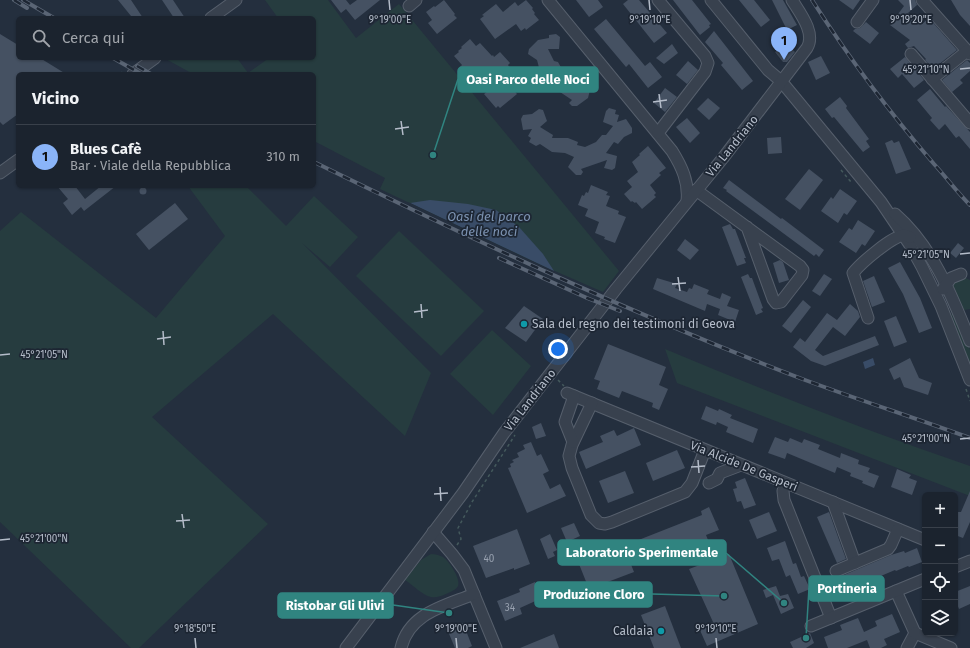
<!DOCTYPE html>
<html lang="it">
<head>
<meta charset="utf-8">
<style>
	body { margin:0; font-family:"Fira Sans",sans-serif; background:#242b36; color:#f1f3f6 }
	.controls { position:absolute; right:12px; bottom:12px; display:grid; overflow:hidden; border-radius:6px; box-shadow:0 1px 3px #0004 }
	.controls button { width:36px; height:36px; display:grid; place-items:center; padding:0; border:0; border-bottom:1px solid #39404a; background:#1b232e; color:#f1f3f6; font:20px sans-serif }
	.you { position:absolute; left:558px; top:349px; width:14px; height:14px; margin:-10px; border:3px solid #fff; border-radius:50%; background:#1a73e8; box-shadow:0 0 0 6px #1a73e833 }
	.badge { display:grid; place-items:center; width:26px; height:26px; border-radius:50%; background:#8ab4f8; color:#111; font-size:13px; font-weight:700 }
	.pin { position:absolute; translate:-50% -33px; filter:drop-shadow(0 1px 2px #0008) }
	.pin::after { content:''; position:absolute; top:21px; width:14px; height:12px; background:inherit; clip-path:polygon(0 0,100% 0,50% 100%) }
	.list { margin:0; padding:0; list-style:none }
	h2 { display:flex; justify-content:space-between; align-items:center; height:52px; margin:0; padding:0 16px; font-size:17px }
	h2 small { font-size:13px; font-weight:400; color:#a0a4aa }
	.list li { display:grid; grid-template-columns:26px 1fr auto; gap:12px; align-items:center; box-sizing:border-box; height:64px; padding:0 16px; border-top:1px solid #39404a }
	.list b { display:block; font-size:15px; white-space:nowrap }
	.list p { margin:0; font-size:13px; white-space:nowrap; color:#a0a4aa }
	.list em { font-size:13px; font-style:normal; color:#a0a4aa }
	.icon { flex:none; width:22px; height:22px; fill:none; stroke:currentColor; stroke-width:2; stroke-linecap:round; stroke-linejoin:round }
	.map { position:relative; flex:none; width:970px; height:648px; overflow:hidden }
	.search { position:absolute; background:#1b232e; box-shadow:0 1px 3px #0004; left:16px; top:16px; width:300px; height:44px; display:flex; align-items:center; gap:10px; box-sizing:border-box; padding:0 14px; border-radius:6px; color:#a0a4aa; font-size:15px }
	.panel { position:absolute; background:#1b232e; box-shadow:0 1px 3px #0004; left:16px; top:72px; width:300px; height:116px; border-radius:6px }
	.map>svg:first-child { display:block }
</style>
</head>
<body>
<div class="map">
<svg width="970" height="648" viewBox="0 0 970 648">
	<rect width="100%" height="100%" fill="#242f3e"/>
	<!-- green -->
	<g fill="#263c3f">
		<path d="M 265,0 L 328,0 L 356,38 L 399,4 L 619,271 L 603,292 L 532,261 L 380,189 L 385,178 L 314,141 L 314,74 L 193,74 L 164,58 L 237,58 L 248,73 L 269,58 L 314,58 L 314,18 L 278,18 Z"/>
		<path d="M 188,186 L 246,186 L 286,226 L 314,196 L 358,237 L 330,267 L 302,243 L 431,373 L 405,436 L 273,314 L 152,417 L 268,524 L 139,648 L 131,648 L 0,522 L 0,231 L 21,212 L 156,318 L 225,236 Z"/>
		<path d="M 399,231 L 484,311 L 441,356 L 356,276 Z"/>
		<path d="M 964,277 L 970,280 L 970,309 L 964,310 L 951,282 Z"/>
		<path d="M 951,314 L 958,315 L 970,350 L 970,364 Z"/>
		<path d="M 492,330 L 531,366 L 493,415 L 450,374 Z"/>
		<path d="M 665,349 C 765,391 867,431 970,466 L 970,496 L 677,383 Z"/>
		<path d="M 431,554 C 435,554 439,555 443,557 C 449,561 461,579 458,586 C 456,590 450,592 446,594 C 441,596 436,598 431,597 C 422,595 413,585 405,580 L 421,560 Z"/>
	</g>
	<!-- water -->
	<g fill="#394c67">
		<path d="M 430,200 L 468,204 L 496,210 L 519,227 L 543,254 L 554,271 L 410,203 Z"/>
		<path d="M 873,358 L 875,365 L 865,369 L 863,362 Z"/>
	</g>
	<!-- pier -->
	<path fill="#242f3e" d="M 408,202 L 532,261 L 555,272 L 553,273 L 454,227 L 409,205 Z"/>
	<!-- building -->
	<g fill="#455162">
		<path d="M 118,0 L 131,0 L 143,18 L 128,18 L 131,16 Z"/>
		<path d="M 162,0 L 173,0 L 185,18 L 174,18 Z"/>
		<path d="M 331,0 L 346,0 L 350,5 L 357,0 L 380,0 L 355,20 L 346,9 L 341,13 Z"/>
		<path d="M 444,0 L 455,14 L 454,15 L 457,18 L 437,34 L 428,23 L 432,20 L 426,12 L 434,6 L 435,7 Z"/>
		<path d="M 526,0 L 533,8 L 532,9 L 535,13 L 534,14 L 539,20 L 526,30 L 525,28 L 521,31 L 516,24 L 495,39 L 480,19 L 484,16 L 482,15 L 496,4 L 503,12 L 515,2 L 518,6 Z"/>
		<path d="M 576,0 L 598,0 L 603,7 L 589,17 Z"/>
		<path d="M 628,0 L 639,0 L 667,33 L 654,43 L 623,4 Z"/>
		<path d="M 673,0 L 692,0 L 711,24 L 709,25 L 710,27 L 700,35 Z"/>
		<path d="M 739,0 L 754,0 L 770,20 L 761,27 Z"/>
		<path d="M 772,0 L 783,0 L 797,25 L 787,30 Z"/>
		<path d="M 839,0 L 860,0 L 853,10 Z"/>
		<path d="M 898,0 L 915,0 L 917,5 L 908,13 L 922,24 L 929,18 L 957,50 L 933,69 L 925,60 L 926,59 L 914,46 L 908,48 L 905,44 L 910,40 L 890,25 L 904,6 Z"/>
		<path d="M 951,0 L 970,0 L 970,26 L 960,15 Z"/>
		<path d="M 606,19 L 645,66 L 650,62 L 662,77 L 648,88 L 629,64 L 626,67 L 594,29 Z"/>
		<path d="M 866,22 L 879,33 L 870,44 L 853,31 L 855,29 L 860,28 Z"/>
		<path d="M 714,31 L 753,81 L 742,90 L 721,65 L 723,63 L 705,42 Z"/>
		<path d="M 0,34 L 18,45 L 18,58 L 40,58 L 66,74 L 18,74 L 18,114 L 3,125 L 0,122 Z"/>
		<path d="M 556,34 L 560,37 L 559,49 L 548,49 L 554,61 L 558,62 L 563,71 L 569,75 L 569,79 L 579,85 L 583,77 L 594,80 L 598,83 L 594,91 L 590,90 L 588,98 L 577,106 L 572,106 L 569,103 L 572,100 L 560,92 L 561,88 L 550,81 L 547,90 L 536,89 L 533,86 L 536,78 L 542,79 L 537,60 L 528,54 L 529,49 L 538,40 L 549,38 L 549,35 Z"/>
		<path d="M 470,39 L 476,46 L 480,43 L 492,56 L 493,55 L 494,57 L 500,52 L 510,63 L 508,65 L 511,69 L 504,74 L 513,86 L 511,87 L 517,94 L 500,108 L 498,106 L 496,108 L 484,94 L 491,89 L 490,88 L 492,87 L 476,67 L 469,73 L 467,70 L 464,72 L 460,67 L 462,65 L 454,56 L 459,52 L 458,51 L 462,48 L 461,47 Z"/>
		<path d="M 672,44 L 678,53 L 664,64 L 656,58 Z"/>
		<path d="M 788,45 L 795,52 L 787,62 L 783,62 L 775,52 L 783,46 L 785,48 Z"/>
		<path d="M 821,56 L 830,73 L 816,80 L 808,62 Z"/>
		<path d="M 905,57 L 924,80 L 914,88 L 902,74 L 898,78 L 890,69 Z"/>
		<path d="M 967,60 L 970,63 L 970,71 L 960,80 L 963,83 L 952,92 L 942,80 Z"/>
		<path d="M 688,61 L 698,70 L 687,84 L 676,75 Z"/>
		<path d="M 665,88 L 677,97 L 665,112 L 654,103 Z"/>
		<path d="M 930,89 L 945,107 L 946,106 L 970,132 L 970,149 L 959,136 L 956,138 L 945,124 L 939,130 L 930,120 L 932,118 L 917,100 Z"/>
		<path d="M 840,97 L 847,106 L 846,108 L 869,139 L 866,141 L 870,147 L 863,152 L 834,117 L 832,118 L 825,109 Z"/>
		<path d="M 708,98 L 720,108 L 709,120 L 697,109 Z"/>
		<path d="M 609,108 L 616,110 L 615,114 L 619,115 L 617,122 L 626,119 L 632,128 L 632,133 L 624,137 L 618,144 L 614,142 L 606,153 L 617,156 L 615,168 L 612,170 L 604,168 L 607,160 L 581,169 L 583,172 L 581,175 L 576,175 L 568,167 L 574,157 L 565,153 L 552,152 L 540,144 L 536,146 L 529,142 L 531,138 L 528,136 L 532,129 L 523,130 L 521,119 L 523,115 L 532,114 L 539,109 L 543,110 L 547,121 L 540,127 L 553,135 L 552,138 L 568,138 L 578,142 L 577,145 L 585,147 L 596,142 L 602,135 L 606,135 L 613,126 L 603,122 L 606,111 Z"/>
		<path d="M 687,118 L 700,133 L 690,143 L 676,127 Z"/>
		<path d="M 781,137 L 782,153 L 768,154 L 767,138 Z"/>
		<path d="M 892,140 L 894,143 L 899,141 L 911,169 L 896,174 L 885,143 Z"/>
		<path d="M 648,146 L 666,168 L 659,173 L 661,175 L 650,185 L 656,193 L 654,195 L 656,197 L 642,209 L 636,202 L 635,203 L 632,201 L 631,202 L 624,194 L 632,187 L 627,181 L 638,172 L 632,162 L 640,155 L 639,154 Z"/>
		<path d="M 809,169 L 823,180 L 800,210 L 785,199 Z"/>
		<path d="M 729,180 L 781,219 L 782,218 L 824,250 L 819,257 L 816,254 L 814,256 L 726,191 L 727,190 L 723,188 Z"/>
		<path d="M 591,185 L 608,192 L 606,195 L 610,196 L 606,206 L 619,211 L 618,214 L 626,217 L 615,243 L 604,239 L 605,237 L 595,233 L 599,222 L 585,216 L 588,209 L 578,205 L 582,195 L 584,196 L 586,192 L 588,193 Z"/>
		<path d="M 57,186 L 75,186 L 85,199 L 101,186 L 116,186 L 84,211 L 81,207 L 72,215 L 63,203 L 68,199 Z"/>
		<circle cx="143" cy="191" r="3.5"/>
		<path d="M 840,189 L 857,201 L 847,215 L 844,213 L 838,223 L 821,211 L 831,197 L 833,199 Z"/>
		<path d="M 175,203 L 188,219 L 149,250 L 136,234 Z"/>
		<path d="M 858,220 L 875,231 L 865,246 L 862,244 L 856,253 L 839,242 L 849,228 L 852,230 Z"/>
		<path d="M 730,224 L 733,229 L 735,229 L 746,258 L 744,258 L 746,263 L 737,266 L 722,227 Z"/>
		<path d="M 685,239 L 699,250 L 690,260 L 677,250 Z"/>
		<path d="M 958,243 L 964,248 L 956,258 L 950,253 Z"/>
		<path d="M 780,260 L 783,262 L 789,280 L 779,283 L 773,263 Z"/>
		<path d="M 900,262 L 920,298 L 932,328 L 919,333 L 903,294 L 888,268 Z"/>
		<path d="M 748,274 L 750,278 L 752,278 L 763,308 L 761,309 L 763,312 L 756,315 L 741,277 Z"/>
		<path d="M 824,274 L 832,279 L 820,296 L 812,291 Z"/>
		<path d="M 874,276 L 885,302 L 872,307 L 863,281 Z"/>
		<path d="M 657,278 L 677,284 L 675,288 L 687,292 L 689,288 L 692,289 L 694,284 L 709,290 L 707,294 L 720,299 L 722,293 L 731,297 L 727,306 L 739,310 L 735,322 L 718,315 L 720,309 L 707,304 L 705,311 L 653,289 Z"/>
		<path d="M 803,300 L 811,307 L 791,333 L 782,326 Z"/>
		<path d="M 850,304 L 858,311 L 860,317 L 845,336 L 833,327 L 815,350 L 823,356 L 875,336 L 879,345 L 825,366 L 811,361 L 793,347 L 800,338 L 805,342 L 827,313 L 837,320 Z"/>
		<path d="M 524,306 L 543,319 L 526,342 L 505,328 Z"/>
		<path d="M 896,316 L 907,342 L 894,347 L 884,321 Z"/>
		<path d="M 608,344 L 666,367 L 659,385 L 668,389 L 659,410 L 652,407 L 653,403 L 622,391 L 619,398 L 597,389 L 600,381 L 594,379 Z"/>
		<path d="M 910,358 L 919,378 L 932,383 L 928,395 L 904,387 L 900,377 L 894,380 L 889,369 Z"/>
		<path d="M 706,406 L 718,411 L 719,409 L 732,415 L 730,418 L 758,429 L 753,443 L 726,432 L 728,427 L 717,422 L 716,425 L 701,419 Z"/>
		<path d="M 541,423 L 546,436 L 536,439 L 532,427 Z"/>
		<path d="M 634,428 L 641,445 L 586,469 L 579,452 L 603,442 L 600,436 L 614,430 L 617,436 Z"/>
		<path d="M 775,437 L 788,442 L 790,438 L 802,443 L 804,439 L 820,445 L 818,449 L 840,458 L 841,453 L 859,460 L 858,464 L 870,468 L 868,472 L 879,476 L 874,488 L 862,483 L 863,481 L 850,476 L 851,473 L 837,467 L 835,473 L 787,453 L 785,459 L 768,453 Z"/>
		<path d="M 531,442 L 537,456 L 541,454 L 549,471 L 543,474 L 550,489 L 560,484 L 566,496 L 527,513 L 508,468 L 511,467 L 510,464 L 514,462 L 512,460 L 519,457 L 517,453 L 525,449 L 523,445 Z"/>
		<path d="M 677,450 L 685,468 L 653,481 L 646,463 Z"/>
		<path d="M 897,469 L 911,475 L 909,478 L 917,481 L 912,495 L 891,487 Z"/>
		<path d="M 625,471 L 634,493 L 608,503 L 599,481 Z"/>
		<path d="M 745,478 L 756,505 L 744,509 L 741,501 L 737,502 L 733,489 L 737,488 L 735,482 Z"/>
		<path d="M 970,491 L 970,522 L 963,538 L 955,535 L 955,512 L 961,512 Z"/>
		<path d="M 709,507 L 719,530 L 706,535 L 708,540 L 646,565 L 636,541 L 702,515 L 701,511 Z"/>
		<path d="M 769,512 L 777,531 L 757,539 L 749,520 Z"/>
		<path d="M 829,512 L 846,559 L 837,563 L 817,517 Z"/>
		<path d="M 574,523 L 580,536 L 567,542 L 561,528 Z"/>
		<path d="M 517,529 L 530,564 L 514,570 L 514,568 L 486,578 L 473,546 Z"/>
		<path d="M 550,534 L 557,550 L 553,552 L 555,556 L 548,559 L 540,539 Z"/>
		<path d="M 785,541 L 793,564 L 796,563 L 801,577 L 804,576 L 810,589 L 798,594 L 790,575 L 786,577 L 779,559 L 772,561 L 767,548 Z"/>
		<path d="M 624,547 L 634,572 L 589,589 L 579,564 Z"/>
		<path d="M 917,548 L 922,562 L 909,567 L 908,566 L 896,571 L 895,570 L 843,592 L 837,578 L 891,555 L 904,551 L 905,553 Z"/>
		<path d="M 729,554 L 758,624 L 707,646 L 699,628 L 713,622 L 689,569 Z"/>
		<path d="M 535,582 L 542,598 L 520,608 L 522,614 L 505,621 L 497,601 L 520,592 L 519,589 Z"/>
		<path d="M 776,586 L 780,596 L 788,594 L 794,608 L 781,614 L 773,595 L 766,598 L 763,590 Z"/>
		<path d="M 970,586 L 970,604 L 959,609 L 955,599 L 955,592 Z"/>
		<path d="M 665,606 L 681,648 L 654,648 L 641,615 Z"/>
		<path d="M 892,614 L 900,632 L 884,639 L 887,645 L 881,648 L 870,648 L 867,640 L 847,648 L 828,648 L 824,637 L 842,630 L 840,625 L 858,618 L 864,632 L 877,626 L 875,621 Z"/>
		<path d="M 463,623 L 472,646 L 468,648 L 455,648 L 447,629 Z"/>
		<path d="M 810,633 L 814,643 L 806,648 L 793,648 L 790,642 Z"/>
		<path d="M 554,634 L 559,648 L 520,648 Z"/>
	</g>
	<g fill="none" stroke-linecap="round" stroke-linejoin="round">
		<defs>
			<g id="minor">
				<path d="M 548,0 L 672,151 C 682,167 689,182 687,201"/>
				<path d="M 658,0 L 705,56 L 708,63 L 705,72 L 658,133"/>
				<path d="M 711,0 L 768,70 L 781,81 L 881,202 L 910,245 L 922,267 L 941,306 L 970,380"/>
				<path d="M 922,0 L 970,54"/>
				<path d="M 409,6 L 416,0"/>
				<path d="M 211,18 L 236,0"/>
				<path d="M 857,22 L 873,0"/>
				<path d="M 911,54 L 970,123"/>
				<path d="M 133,74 L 155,58"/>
				<path d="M 932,79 L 967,51"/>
				<path d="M 0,173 L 18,160"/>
				<path d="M 696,190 L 800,266 L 803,270 L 802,275 L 781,302 L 776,303 L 773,299 L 747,227"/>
				<path d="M 895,214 C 933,247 952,296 970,341"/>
				<path d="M 943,289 L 951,278 L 961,274"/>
				<path d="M 868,318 L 853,273 C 861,263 891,237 904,235 C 906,235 907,236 910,237"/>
				<path d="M 567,393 L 925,540"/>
				<path d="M 592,403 L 572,445 L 569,456 L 572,468 L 591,515 L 599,523 L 605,524 L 612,522 L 685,492 L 692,483 L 705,450"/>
				<path d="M 573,442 L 565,422 L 574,396"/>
				<path d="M 709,483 L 717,479 L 720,473 L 741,465"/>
				<path d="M 785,483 L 783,491 L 784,500 L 831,618"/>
				<path d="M 833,502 L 855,563"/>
				<path d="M 433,532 L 452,554 L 464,570 L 496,648"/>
				<path d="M 955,567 L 970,561"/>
				<path d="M 836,571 L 888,549 L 891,545 L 898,529"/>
				<path d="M 896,591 L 915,633 L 907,648"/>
				<path d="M 811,626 L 925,579"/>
				<path d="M 915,633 L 951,648"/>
				<path d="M 346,648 L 463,493 L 504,433 L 616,289 L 723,158 L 807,48 C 816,33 800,13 792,0"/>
				<path d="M 401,648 C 409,613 445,606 474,594"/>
			</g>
		</defs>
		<!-- minor casing -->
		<use href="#minor" stroke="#565f6c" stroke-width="13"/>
		<!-- path -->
		<g stroke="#44595c" stroke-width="1.5" stroke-dasharray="3 3" stroke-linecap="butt">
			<path d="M 120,74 L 124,71"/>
			<path d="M 841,170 L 851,182"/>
			<path d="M 558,380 L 564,386"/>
			<path d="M 966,389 L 970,401"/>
			<path d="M 457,545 L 461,539 L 458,528 L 472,502 L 515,435"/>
		</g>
		<!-- minor -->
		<use href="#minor" stroke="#38414e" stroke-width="11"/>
		<defs>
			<g id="rail">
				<path d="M 14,0 L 27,8"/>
				<path d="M 23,0 L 54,18"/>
				<path d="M 812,0 C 849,58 889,112 934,164 C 946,177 957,192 970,205"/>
				<path d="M 113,58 L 141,74"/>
				<path d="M 137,66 L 151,74"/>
				<path d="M 314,162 C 475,241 637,316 805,380 C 859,400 915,418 970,438"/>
				<path d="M 499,258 L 587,298 L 620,311"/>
			</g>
		</defs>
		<!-- rail casing -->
		<use href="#rail" stroke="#5a6575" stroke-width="4"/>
		<!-- rail -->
		<use href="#rail" stroke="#1d2633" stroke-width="2.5" stroke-dasharray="8" stroke-linecap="butt"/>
	</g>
	<!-- ticks -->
	<path fill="none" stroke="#b4bcc9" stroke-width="1.5" d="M 389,0 L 390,10M 649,0 L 650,10M 910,0 L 911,10M 960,69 L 970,68M 659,94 L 661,108M 653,102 L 667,100M 401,121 L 403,135M 395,129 L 409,127M 960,254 L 970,253M 678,277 L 680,291M 672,284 L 686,283M 421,304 L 422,318M 414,312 L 428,310M 163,331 L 164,345M 157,339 L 171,337M 0,355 L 10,354M 960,439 L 970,438M 698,460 L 699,473M 691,467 L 705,466M 440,487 L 441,501M 434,494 L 448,493M 182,514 L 184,528M 176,521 L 190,520M 0,540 L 10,539M 195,638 L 196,648M 456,638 L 457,648M 716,638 L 717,648"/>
	<!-- markers -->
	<g fill="#0f9aa8" stroke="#1d2633" stroke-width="1.5">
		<circle cx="524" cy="324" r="4"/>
		<circle cx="661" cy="631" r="4"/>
	</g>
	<g text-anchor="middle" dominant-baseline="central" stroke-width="3.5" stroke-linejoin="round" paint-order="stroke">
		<!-- number labels -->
		<g font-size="10" fill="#98a1af">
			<text x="489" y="559">40</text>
			<text x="510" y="608">34</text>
		</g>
		<!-- street labels -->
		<g font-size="12" fill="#b4bcc9" stroke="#1d2633">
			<text transform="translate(732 146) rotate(-51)">Via Landriano</text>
			<text transform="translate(530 400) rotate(-52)">Via Landriano</text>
			<text transform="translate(744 466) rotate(22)">Via Alcide De Gasperi</text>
		</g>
		<!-- poi labels -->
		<g font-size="12" fill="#b4bcc9" stroke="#1d2633" text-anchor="start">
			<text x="532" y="324">Sala del regno dei testimoni di Geova</text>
			<text x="653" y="631" text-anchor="end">Caldaia</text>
		</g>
		<!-- water labels -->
		<g font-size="13" font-style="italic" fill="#7c92b1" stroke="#1d2633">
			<text x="489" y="216">Oasi del parco<tspan x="489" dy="15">delle noci</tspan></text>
		</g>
	</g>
	<g font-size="10" text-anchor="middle" fill="#b4bcc9" stroke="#1d2633" stroke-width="3.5" stroke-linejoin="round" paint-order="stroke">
		<text x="390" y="23">9°19'00"E</text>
		<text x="650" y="23">9°19'10"E</text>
		<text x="911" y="23">9°19'20"E</text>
		<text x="926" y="73">45°21'10"N</text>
		<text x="926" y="258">45°21'05"N</text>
		<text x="44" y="358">45°21'05"N</text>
		<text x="926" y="442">45°21'00"N</text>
		<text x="44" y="542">45°21'00"N</text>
		<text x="195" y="632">9°18'50"E</text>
		<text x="456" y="632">9°19'00"E</text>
		<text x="716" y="632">9°19'10"E</text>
	</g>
	<!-- callouts -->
	<path fill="none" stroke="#308480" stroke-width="1.5" d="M433 155L458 79M784 603L726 553M806 638L809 588M724 596L652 594M449 613L393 605"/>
	<g fill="#308480" stroke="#1d2633" stroke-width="1.5">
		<circle cx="433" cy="155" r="4"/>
		<circle cx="784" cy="603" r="4"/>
		<circle cx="806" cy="638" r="4"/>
		<circle cx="724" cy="596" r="4"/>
		<circle cx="449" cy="613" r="4"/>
	</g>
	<g fill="#308480" stroke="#308480" stroke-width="1.5">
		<rect x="458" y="67" width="140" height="25" rx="4"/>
		<rect x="558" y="540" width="168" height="25" rx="4"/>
		<rect x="809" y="576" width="75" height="25" rx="4"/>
		<rect x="535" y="582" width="117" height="25" rx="4"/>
		<rect x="278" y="593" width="115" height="25" rx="4"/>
	</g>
	<g font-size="13" text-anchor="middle" font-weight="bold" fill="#fff">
		<text x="528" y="84">Oasi Parco delle Noci</text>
		<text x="642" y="557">Laboratorio Sperimentale</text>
		<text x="847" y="593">Portineria</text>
		<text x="594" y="599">Produzione Cloro</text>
		<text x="335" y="610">Ristobar Gli Ulivi</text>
	</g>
</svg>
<div class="controls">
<button>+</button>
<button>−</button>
<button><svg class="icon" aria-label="locate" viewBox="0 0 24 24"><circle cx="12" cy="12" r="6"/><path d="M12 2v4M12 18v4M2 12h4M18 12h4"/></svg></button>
<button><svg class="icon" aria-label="layers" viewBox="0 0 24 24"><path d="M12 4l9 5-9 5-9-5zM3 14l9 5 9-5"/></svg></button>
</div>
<div class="you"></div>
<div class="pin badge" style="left:784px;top:60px">1</div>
<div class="search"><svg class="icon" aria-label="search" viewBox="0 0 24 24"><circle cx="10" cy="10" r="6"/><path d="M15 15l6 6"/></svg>Cerca qui</div>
<section class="panel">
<h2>Vicino<small></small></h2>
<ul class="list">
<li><span class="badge">1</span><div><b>Blues Cafè</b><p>Bar · Viale della Repubblica</p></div><em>310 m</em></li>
</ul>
</section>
</div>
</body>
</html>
